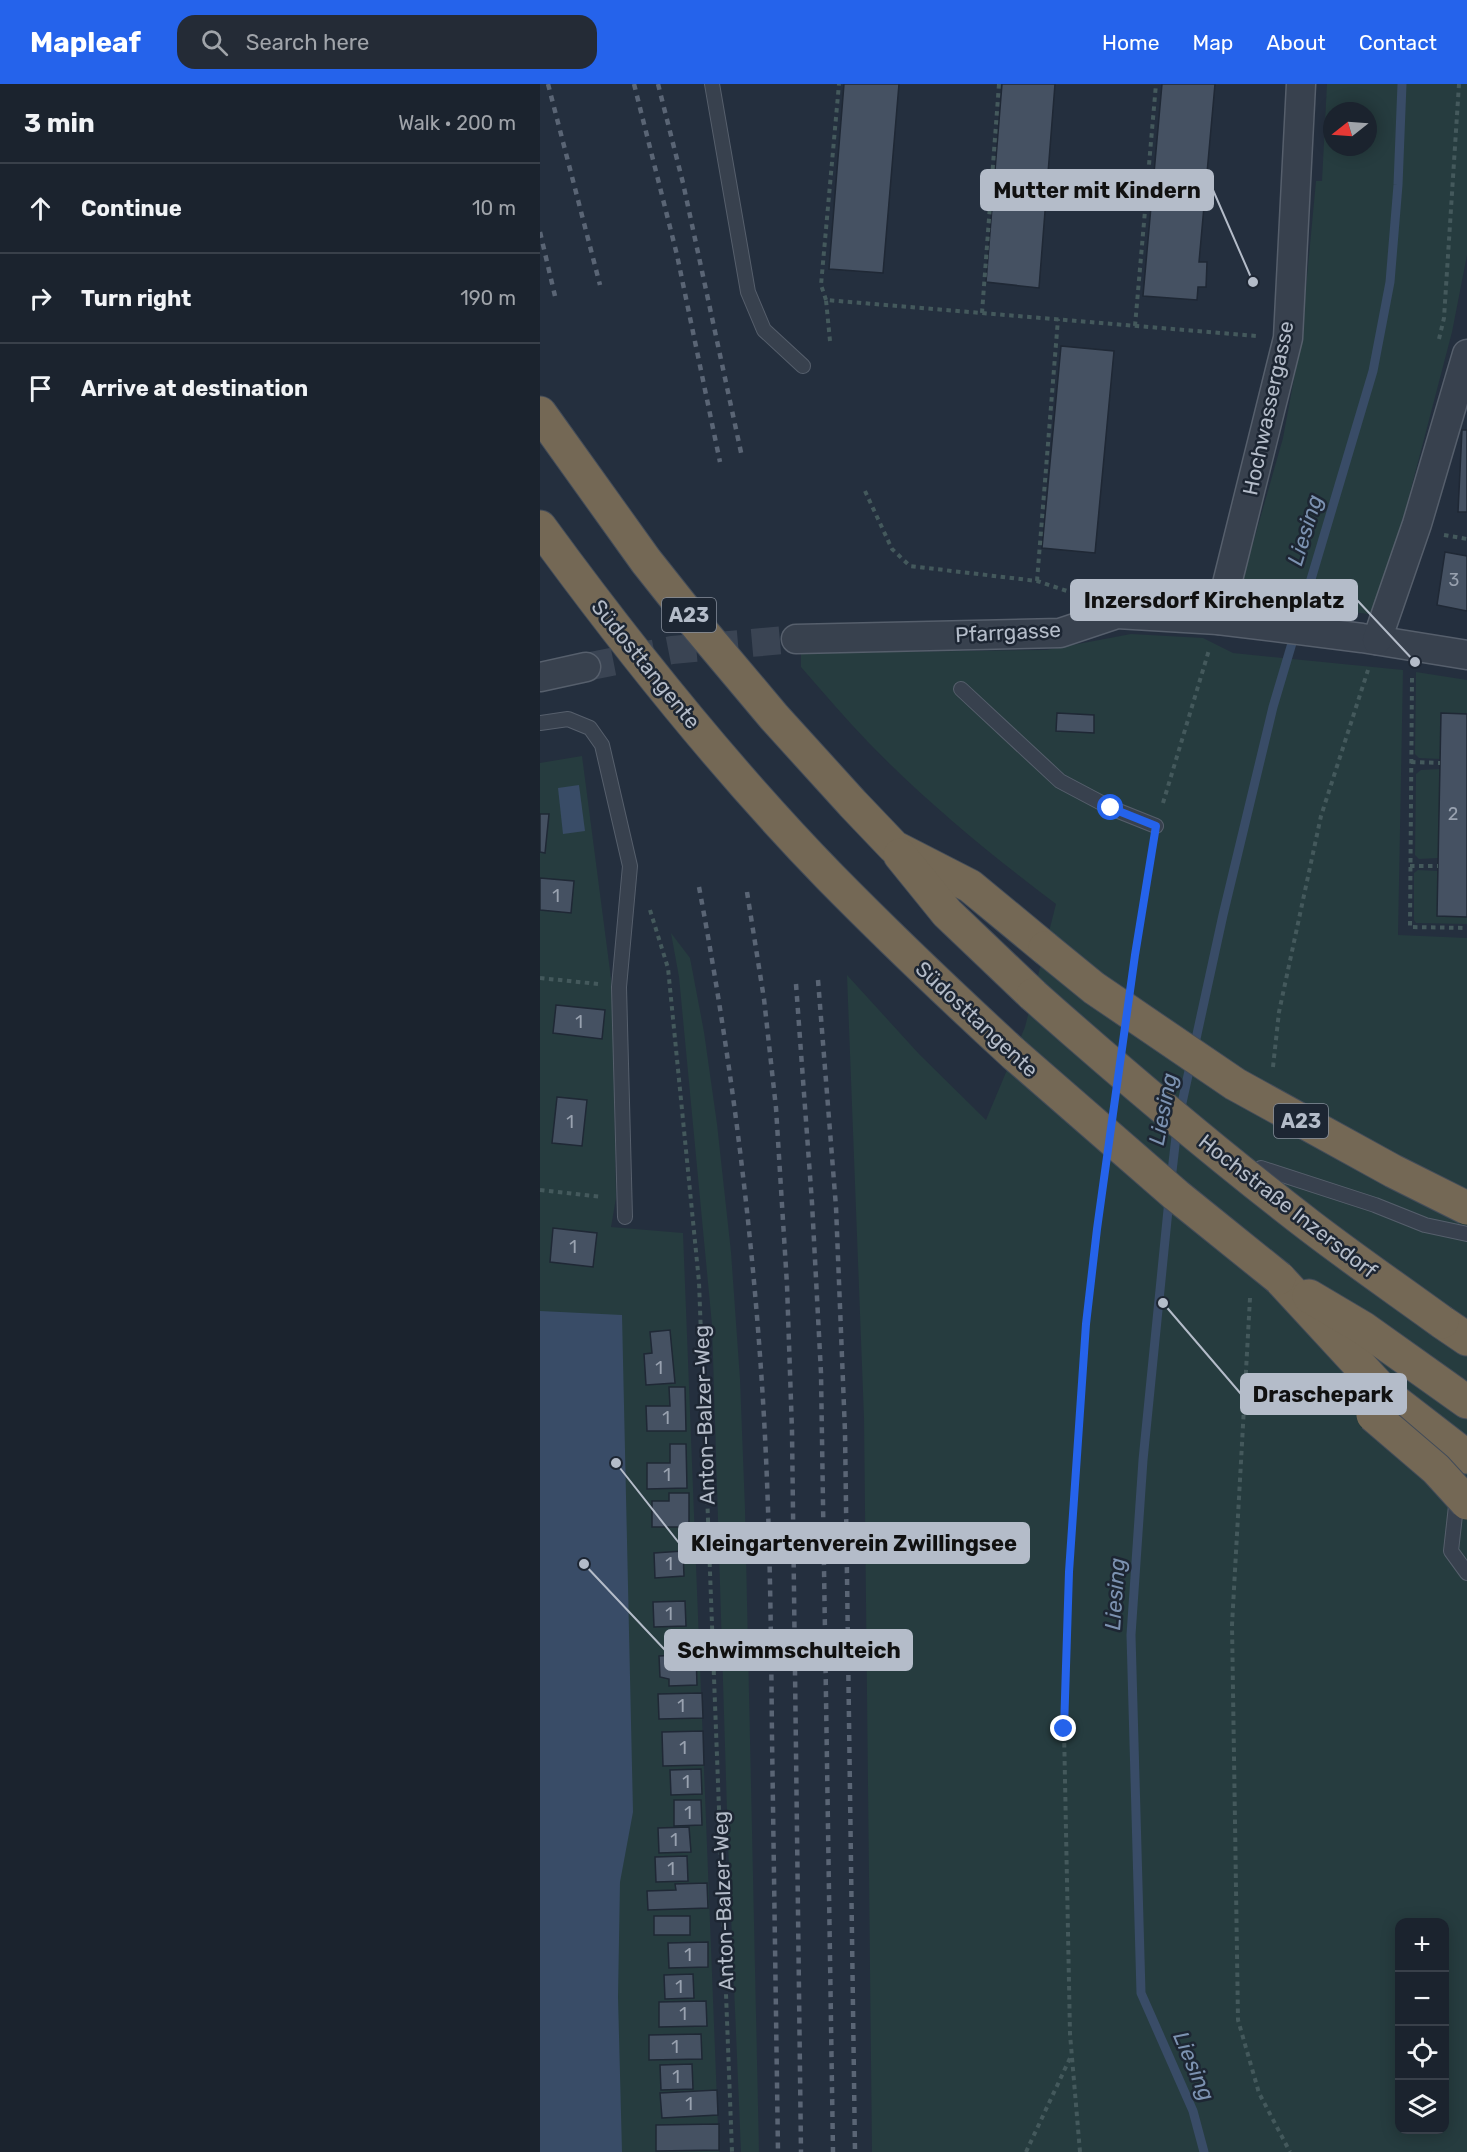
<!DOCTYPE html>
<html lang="en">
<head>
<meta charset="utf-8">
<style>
	body { margin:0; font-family:Rubik,sans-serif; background:#242b36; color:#f1f3f6 }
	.controls { position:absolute; right:18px; bottom:18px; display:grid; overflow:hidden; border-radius:12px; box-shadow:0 3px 15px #0003 }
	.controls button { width:54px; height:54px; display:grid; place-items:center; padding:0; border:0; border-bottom:2px solid #39404a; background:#1b232e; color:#f1f3f6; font:30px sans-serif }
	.compass { position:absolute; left:783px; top:18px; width:54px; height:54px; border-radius:50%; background:#1b232e; box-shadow:0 3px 15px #0003; rotate:253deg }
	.stop { position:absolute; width:18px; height:18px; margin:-14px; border:4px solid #2563eb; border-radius:50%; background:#fff }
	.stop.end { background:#2563eb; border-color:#fff; box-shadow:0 2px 6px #0008 }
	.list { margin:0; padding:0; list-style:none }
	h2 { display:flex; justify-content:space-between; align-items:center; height:78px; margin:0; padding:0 24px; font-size:26px }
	h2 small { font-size:20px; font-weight:400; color:#a0a4aa }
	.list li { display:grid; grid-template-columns:39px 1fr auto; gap:18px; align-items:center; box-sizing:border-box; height:90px; padding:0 24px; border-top:2px solid #39404a }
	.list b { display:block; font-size:22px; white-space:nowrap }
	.list em { font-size:20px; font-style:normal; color:#a0a4aa }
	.icon { flex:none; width:33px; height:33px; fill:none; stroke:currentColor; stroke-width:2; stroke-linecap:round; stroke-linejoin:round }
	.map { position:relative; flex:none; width:927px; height:2068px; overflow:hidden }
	header { display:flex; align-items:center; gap:36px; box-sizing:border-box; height:84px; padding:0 30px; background:#2563eb; color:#fff }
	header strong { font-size:28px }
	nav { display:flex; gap:33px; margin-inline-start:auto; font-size:21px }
	.search { width:420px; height:54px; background:#242b36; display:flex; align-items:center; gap:15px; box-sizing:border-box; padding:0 21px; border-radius:18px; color:#a0a4aa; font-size:22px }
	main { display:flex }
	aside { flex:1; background:#1b232e }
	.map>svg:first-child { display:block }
</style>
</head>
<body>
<header>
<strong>Mapleaf</strong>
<div class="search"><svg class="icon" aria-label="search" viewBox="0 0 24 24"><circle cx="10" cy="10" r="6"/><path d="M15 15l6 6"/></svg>Search here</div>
<nav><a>Home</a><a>Map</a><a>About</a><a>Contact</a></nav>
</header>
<main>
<aside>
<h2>3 min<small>Walk · 200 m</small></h2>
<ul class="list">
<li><svg class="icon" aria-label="ahead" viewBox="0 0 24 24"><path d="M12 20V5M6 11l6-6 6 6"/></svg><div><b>Continue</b></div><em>10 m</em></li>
<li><svg class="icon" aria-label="right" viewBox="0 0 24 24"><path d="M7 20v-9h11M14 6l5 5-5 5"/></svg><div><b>Turn right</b></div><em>190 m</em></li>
<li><svg class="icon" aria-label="arrive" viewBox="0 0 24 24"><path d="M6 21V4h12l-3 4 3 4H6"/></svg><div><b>Arrive at destination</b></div></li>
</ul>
</aside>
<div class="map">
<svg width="927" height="2068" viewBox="0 0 927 2068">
	<rect width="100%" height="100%" fill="#242f3e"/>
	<!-- green -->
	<g fill="#263c3f" fill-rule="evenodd">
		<path d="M 787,0 L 927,0 L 927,171 L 912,248 L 838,531 L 703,516 L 707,500 L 702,498 L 743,354 L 761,257 L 776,97 L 782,97 ZM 792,27 L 828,27 L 828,63 L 792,63 Z"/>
		<path d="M 591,550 L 663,554 L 693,569 L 863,586 L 858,851 L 927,854 L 927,2068 L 332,2068 L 324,1334 L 307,891 L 379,970 L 446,1036 L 485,943 L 516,820 C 450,770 386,718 328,658 C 305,634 283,608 261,583 L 261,569 L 506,566 ZM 860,1838 L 904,1838 L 904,2046 L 860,2046 Z"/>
		<path d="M 876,588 L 927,596 L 927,630 L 901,630 L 900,675 L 879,674 L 875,670 Z"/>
		<path d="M 42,672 L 72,902 L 76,1114 L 71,1143 L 143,1149 L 179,2068 L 0,2068 L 0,679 Z"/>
		<path d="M 900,685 L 898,774 L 879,775 L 875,771 L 876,690 L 881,686 Z"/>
		<path d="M 878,786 L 898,787 L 927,833 L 927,840 L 876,839 L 874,836 L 874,789 Z"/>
		<path d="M 131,849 L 150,874 L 164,948 L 177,1040 L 191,1168 L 200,1295 L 205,1425 L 219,2068 L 201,2068 L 188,1760 L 172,1241 L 139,893 Z"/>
	</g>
	<!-- water -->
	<g fill="#394c67">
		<path d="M 39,701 L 45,747 L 23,750 L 18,704 Z"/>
		<path d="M 0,1227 L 82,1231 L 93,1728 L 80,1798 L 78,1913 L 82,2068 L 0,2068 Z"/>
	</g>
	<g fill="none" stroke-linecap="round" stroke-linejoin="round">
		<!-- stream -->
		<g stroke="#394c67" stroke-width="9">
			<path d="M 640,1028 L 683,831 L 733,623 L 833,287 L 850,198 L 858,101 L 862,0"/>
			<path d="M 631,1096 L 637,1044"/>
			<path d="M 629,1116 L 603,1376 L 591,1551 L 601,1909 L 653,2027 L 664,2068"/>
		</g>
	</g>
	<!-- building -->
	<g fill="#455162" stroke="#1f2835" stroke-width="1.5">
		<path d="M 304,0 L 359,0 L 343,189 L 289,185 Z"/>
		<path d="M 462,0 L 515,0 L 499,204 L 446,198 Z"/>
		<path d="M 622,0 L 675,0 L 659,178 L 667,178 L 666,203 L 658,203 L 657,216 L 603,212 Z"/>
		<path d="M 521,262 L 574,267 L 555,469 L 502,464 Z"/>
		<path d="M 922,346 L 927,346 L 927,428 L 918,428 Z"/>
		<path d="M 905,468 L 927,472 L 927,527 L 897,521 Z"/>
		<path d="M 517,629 L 554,631 L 554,649 L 516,647 Z"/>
		<path d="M 901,629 L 927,630 L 927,833 L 897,832 Z"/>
		<path d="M 0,730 L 9,730 L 5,769 L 0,768 Z"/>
		<path d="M 0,794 L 34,797 L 31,829 L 0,826 Z"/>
		<path d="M 16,921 L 65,926 L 62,955 L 13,949 Z"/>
		<path d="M 17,1013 L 47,1016 L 42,1062 L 12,1059 Z"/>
		<path d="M 13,1144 L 57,1149 L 53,1183 L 10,1178 Z"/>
		<path d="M 130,1246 L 135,1299 L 106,1301 L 104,1270 L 112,1269 L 110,1248 Z"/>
		<path d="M 129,1303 L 145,1303 L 146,1347 L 107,1347 L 106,1322 L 130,1322 Z"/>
		<path d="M 130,1360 L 146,1360 L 147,1404 L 107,1405 L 107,1379 L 130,1379 Z"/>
		<path d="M 129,1409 L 149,1409 L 149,1443 L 112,1443 L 112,1417 L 129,1417 Z"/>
		<path d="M 143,1467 L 144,1492 L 115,1494 L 114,1469 Z"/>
		<path d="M 145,1517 L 146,1542 L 114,1543 L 113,1518 Z"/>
		<path d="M 156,1570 L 157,1601 L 129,1602 L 129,1595 L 120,1593 L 119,1572 Z"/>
		<path d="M 162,1609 L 163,1634 L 119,1635 L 118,1610 Z"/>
		<path d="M 163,1647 L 164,1681 L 123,1682 L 122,1648 Z"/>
		<path d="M 161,1685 L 162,1710 L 131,1711 L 130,1686 Z"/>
		<path d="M 134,1716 L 161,1716 L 162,1741 L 134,1742 Z"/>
		<path d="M 149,1743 L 151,1768 L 119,1769 L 118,1744 Z"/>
		<path d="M 147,1772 L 148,1797 L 116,1798 L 115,1773 Z"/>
		<path d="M 167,1799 L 168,1824 L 108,1826 L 107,1807 L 136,1806 L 135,1800 Z"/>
		<rect x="114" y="1832" width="36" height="19"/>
		<path d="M 168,1858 L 168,1883 L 129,1884 L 128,1859 Z"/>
		<path d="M 153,1890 L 154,1914 L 125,1915 L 124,1891 Z"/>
		<path d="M 166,1917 L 167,1942 L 119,1943 L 119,1918 Z"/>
		<path d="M 161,1950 L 162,1975 L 109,1976 L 109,1951 Z"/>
		<path d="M 152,1980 L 153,2005 L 121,2006 L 120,1981 Z"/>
		<path d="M 177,2006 L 178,2031 L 122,2034 L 120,2009 Z"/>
		<path d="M 179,2040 L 179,2066 L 116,2067 L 116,2041 Z"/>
	</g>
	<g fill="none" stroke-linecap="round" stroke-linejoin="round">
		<!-- street-tunnel -->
		<path stroke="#3a4453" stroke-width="28" stroke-dasharray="28 14" stroke-linecap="butt" d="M 46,583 L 132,566 L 256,555"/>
		<defs>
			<g id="lane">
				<path d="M 172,0 L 208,208 L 224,246 L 263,282"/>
				<path d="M 421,605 L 520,697 L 571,724 L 616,742"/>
				<path d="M 0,639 L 28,635 L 50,644 L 62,661 L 90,782 L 79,903 L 85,1133"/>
				<path d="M 721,1084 L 835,1121 L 885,1141 L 927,1150"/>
				<path d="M 917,1413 L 911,1467 L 927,1489"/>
			</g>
			<g id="street">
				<path d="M 678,536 L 748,254 L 761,0"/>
				<path d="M 256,555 L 520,549 L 577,530 L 678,536 L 822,554 L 927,571"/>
				<path d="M 837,556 L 877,440 L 927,270"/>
				<path d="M 0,593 L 46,583"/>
			</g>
			<g id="highway">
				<path d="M 0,329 L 106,477 L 160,545 L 234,633 L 313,720 L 354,763 L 430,802 L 505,864"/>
				<path d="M 0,443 C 89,565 185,685 290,793 C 350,854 411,912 474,970"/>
				<path d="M 360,771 L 407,829 L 493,911"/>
				<path d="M 739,1194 L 847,1311 L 927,1373"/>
				<path d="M 769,1212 L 823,1244 L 927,1318"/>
				<path d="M 902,1238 L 927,1255"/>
			</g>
		</defs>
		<!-- lane casing -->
		<use href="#lane" stroke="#565f6c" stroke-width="16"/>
		<!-- street casing -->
		<use href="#street" stroke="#565f6c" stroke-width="31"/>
		<!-- highway casing -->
		<use href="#highway" stroke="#434c59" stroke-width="35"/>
		<!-- path -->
		<g stroke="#44595c" stroke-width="4" stroke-dasharray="4.5 4.5" stroke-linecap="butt">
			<path d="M 286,216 L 281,201 L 299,0"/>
			<path d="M 442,229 L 459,0"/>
			<path d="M 595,242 L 616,0"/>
			<path d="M 899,255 L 904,234 L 919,0"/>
			<path d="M 290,257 L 286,216 L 717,252"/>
			<path d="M 325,407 L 352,465 L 370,482 L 497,497 L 536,510"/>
			<path d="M 904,451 L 927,455"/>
			<path d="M 497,497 L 518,235"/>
			<path d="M 872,594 L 870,843 L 927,844"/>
			<path d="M 871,678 L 900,679"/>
			<path d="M 623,719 L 669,566"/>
			<path d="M 870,782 L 898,782"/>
			<path d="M 110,826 L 128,884 L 159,1198 L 192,2068"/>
			<path d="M 592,890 L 613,765"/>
			<path d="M 0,894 L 58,900"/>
			<path d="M 733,983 L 739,928 L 781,732 L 828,586"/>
			<path d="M 0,1106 L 62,1113"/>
			<path d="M 710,1214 L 692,1541 L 698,1936 L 719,2009 L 750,2068"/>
			<path d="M 486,2068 L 531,1972"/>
			<path d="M 540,2068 L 530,1950 L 524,1645 L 529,1488 L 536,1373 L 546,1240 L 564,1091"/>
		</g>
		<!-- lane -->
		<use href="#lane" stroke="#38414e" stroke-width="14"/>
		<!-- street -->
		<use href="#street" stroke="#38414e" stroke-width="28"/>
		<!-- highway -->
		<use href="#highway" stroke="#746855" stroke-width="33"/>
		<!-- rail -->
		<g stroke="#5a6575" stroke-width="4.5" stroke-dasharray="6 6" stroke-linecap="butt">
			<path d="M 8,0 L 60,201"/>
			<path d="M 94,0 L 137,171 L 180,378"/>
			<path d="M 118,0 L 143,99 L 202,373"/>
			<path d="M 0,148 L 15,212"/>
			<path d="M 159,803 C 192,979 214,1156 224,1334 C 230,1441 231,1547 232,1653 C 234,1792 236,1930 238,2068"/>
			<path d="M 207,808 L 224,915 L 236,1024 L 247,1201 L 252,1347 L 261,2068"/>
			<path d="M 278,896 L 296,1123 L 305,1348 L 315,2068"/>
			<path d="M 256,900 L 272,1119 L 281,1289 L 293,2068"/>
		</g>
		<defs>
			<g id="highway-bridge">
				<path d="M 505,864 L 554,904 L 695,1000 L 853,1087 L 927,1124"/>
				<path d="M 493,911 C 583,991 674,1068 770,1142 C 813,1175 858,1206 902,1238"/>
				<path d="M 474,970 L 636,1111 L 739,1194"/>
				<path d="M 833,1331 L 896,1385 L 927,1419"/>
			</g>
		</defs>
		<!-- highway-bridge casing -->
		<use href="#highway-bridge" stroke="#434c59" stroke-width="35" stroke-linecap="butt"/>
		<!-- highway-bridge -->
		<use href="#highway-bridge" stroke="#746855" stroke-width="33"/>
	</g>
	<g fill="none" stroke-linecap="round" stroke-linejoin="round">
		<!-- route -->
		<path stroke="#2563eb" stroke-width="8" d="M 524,1645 L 529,1488 L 546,1240 L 557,1145 L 595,871 L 616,742 L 571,724"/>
	</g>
	<g text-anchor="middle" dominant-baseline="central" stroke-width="5" stroke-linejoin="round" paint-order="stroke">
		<!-- number labels -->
		<g font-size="18" fill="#98a1af">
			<text x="914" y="496">3</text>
			<text x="913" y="730">2</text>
			<text x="16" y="812">1</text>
			<text x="39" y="938">1</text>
			<text x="30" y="1038">1</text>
			<text x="33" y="1163">1</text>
			<text x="119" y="1284">1</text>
			<text x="126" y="1334">1</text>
			<text x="127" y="1391">1</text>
			<text x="129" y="1480">1</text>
			<text x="129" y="1530">1</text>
			<text x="141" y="1622">1</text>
			<text x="143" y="1664">1</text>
			<text x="146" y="1698">1</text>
			<text x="148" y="1729">1</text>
			<text x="134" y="1756">1</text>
			<text x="131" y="1785">1</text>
			<text x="148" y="1871">1</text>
			<text x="139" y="1903">1</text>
			<text x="143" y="1930">1</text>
			<text x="135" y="1963">1</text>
			<text x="136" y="1993">1</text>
			<text x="149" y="2020">1</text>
		</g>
		<!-- shield labels -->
		<g fill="#1d2633" stroke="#878f9c" stroke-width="1.5">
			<rect x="122" y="514" width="54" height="34" rx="4.5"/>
			<rect x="734" y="1020" width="54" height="34" rx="4.5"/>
		</g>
		<g font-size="20" font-weight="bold" fill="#b4bcc9">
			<text x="149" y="531">A23</text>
			<text x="761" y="1037">A23</text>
		</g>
		<!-- street labels -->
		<g font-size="21" fill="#b4bcc9" stroke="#1d2633">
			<text transform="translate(728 324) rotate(-78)">Hochwassergasse</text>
			<text transform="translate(468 548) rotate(-3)">Pfarrgasse</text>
			<text transform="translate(106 580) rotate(51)">Südosttangente</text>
			<text transform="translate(437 935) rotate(43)">Südosttangente</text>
			<text transform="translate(748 1122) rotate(38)">Hochstraße Inzersdorf</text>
			<text transform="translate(164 1331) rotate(-92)">Anton-Balzer-Weg</text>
			<text transform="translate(183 1817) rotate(-92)">Anton-Balzer-Weg</text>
		</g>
		<!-- water labels -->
		<g font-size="22" font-style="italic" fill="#7c92b1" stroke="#1d2633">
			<text transform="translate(765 446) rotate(-73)">Liesing</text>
			<text transform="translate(623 1025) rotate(-79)">Liesing</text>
			<text transform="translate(575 1510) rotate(-86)">Liesing</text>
			<text transform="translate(654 1982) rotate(67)">Liesing</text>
		</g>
	</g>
	<!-- callouts -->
	<path fill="none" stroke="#b4bcc9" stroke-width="2" d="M713 198L673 106M875 578L817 516M623 1219L701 1310M76 1379L139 1459M44 1480L125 1566"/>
	<g fill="#b4bcc9" stroke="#1d2633" stroke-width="2">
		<circle cx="713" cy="198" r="6"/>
		<circle cx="875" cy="578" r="6"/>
		<circle cx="623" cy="1219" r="6"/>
		<circle cx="76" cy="1379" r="6"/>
		<circle cx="44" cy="1480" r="6"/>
	</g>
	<g fill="#b4bcc9" stroke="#b4bcc9" stroke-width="2">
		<rect x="441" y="86" width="232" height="40" rx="6"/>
		<rect x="531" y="496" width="286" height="40" rx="6"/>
		<rect x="701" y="1290" width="165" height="40" rx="6"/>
		<rect x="139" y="1439" width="350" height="40" rx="6"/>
		<rect x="125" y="1546" width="247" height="40" rx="6"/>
	</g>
	<g font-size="22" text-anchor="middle" font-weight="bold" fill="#111">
		<text x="557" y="114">Mutter mit Kindern</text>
		<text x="674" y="524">Inzersdorf Kirchenplatz</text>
		<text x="783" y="1318">Draschepark</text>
		<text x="314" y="1467">Kleingartenverein Zwillingsee</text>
		<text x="249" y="1574">Schwimmschulteich</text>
	</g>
</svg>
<div class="controls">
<button>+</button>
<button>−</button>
<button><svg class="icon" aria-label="locate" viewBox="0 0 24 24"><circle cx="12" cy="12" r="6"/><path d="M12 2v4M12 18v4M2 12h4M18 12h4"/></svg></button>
<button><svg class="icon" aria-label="layers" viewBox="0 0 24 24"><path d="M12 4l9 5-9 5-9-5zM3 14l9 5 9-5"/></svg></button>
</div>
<svg class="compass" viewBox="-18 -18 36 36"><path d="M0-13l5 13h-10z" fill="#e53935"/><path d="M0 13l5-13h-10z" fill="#a0a4aa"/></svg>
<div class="stop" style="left:571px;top:724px"></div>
<div class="stop end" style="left:524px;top:1645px"></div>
</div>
</main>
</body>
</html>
